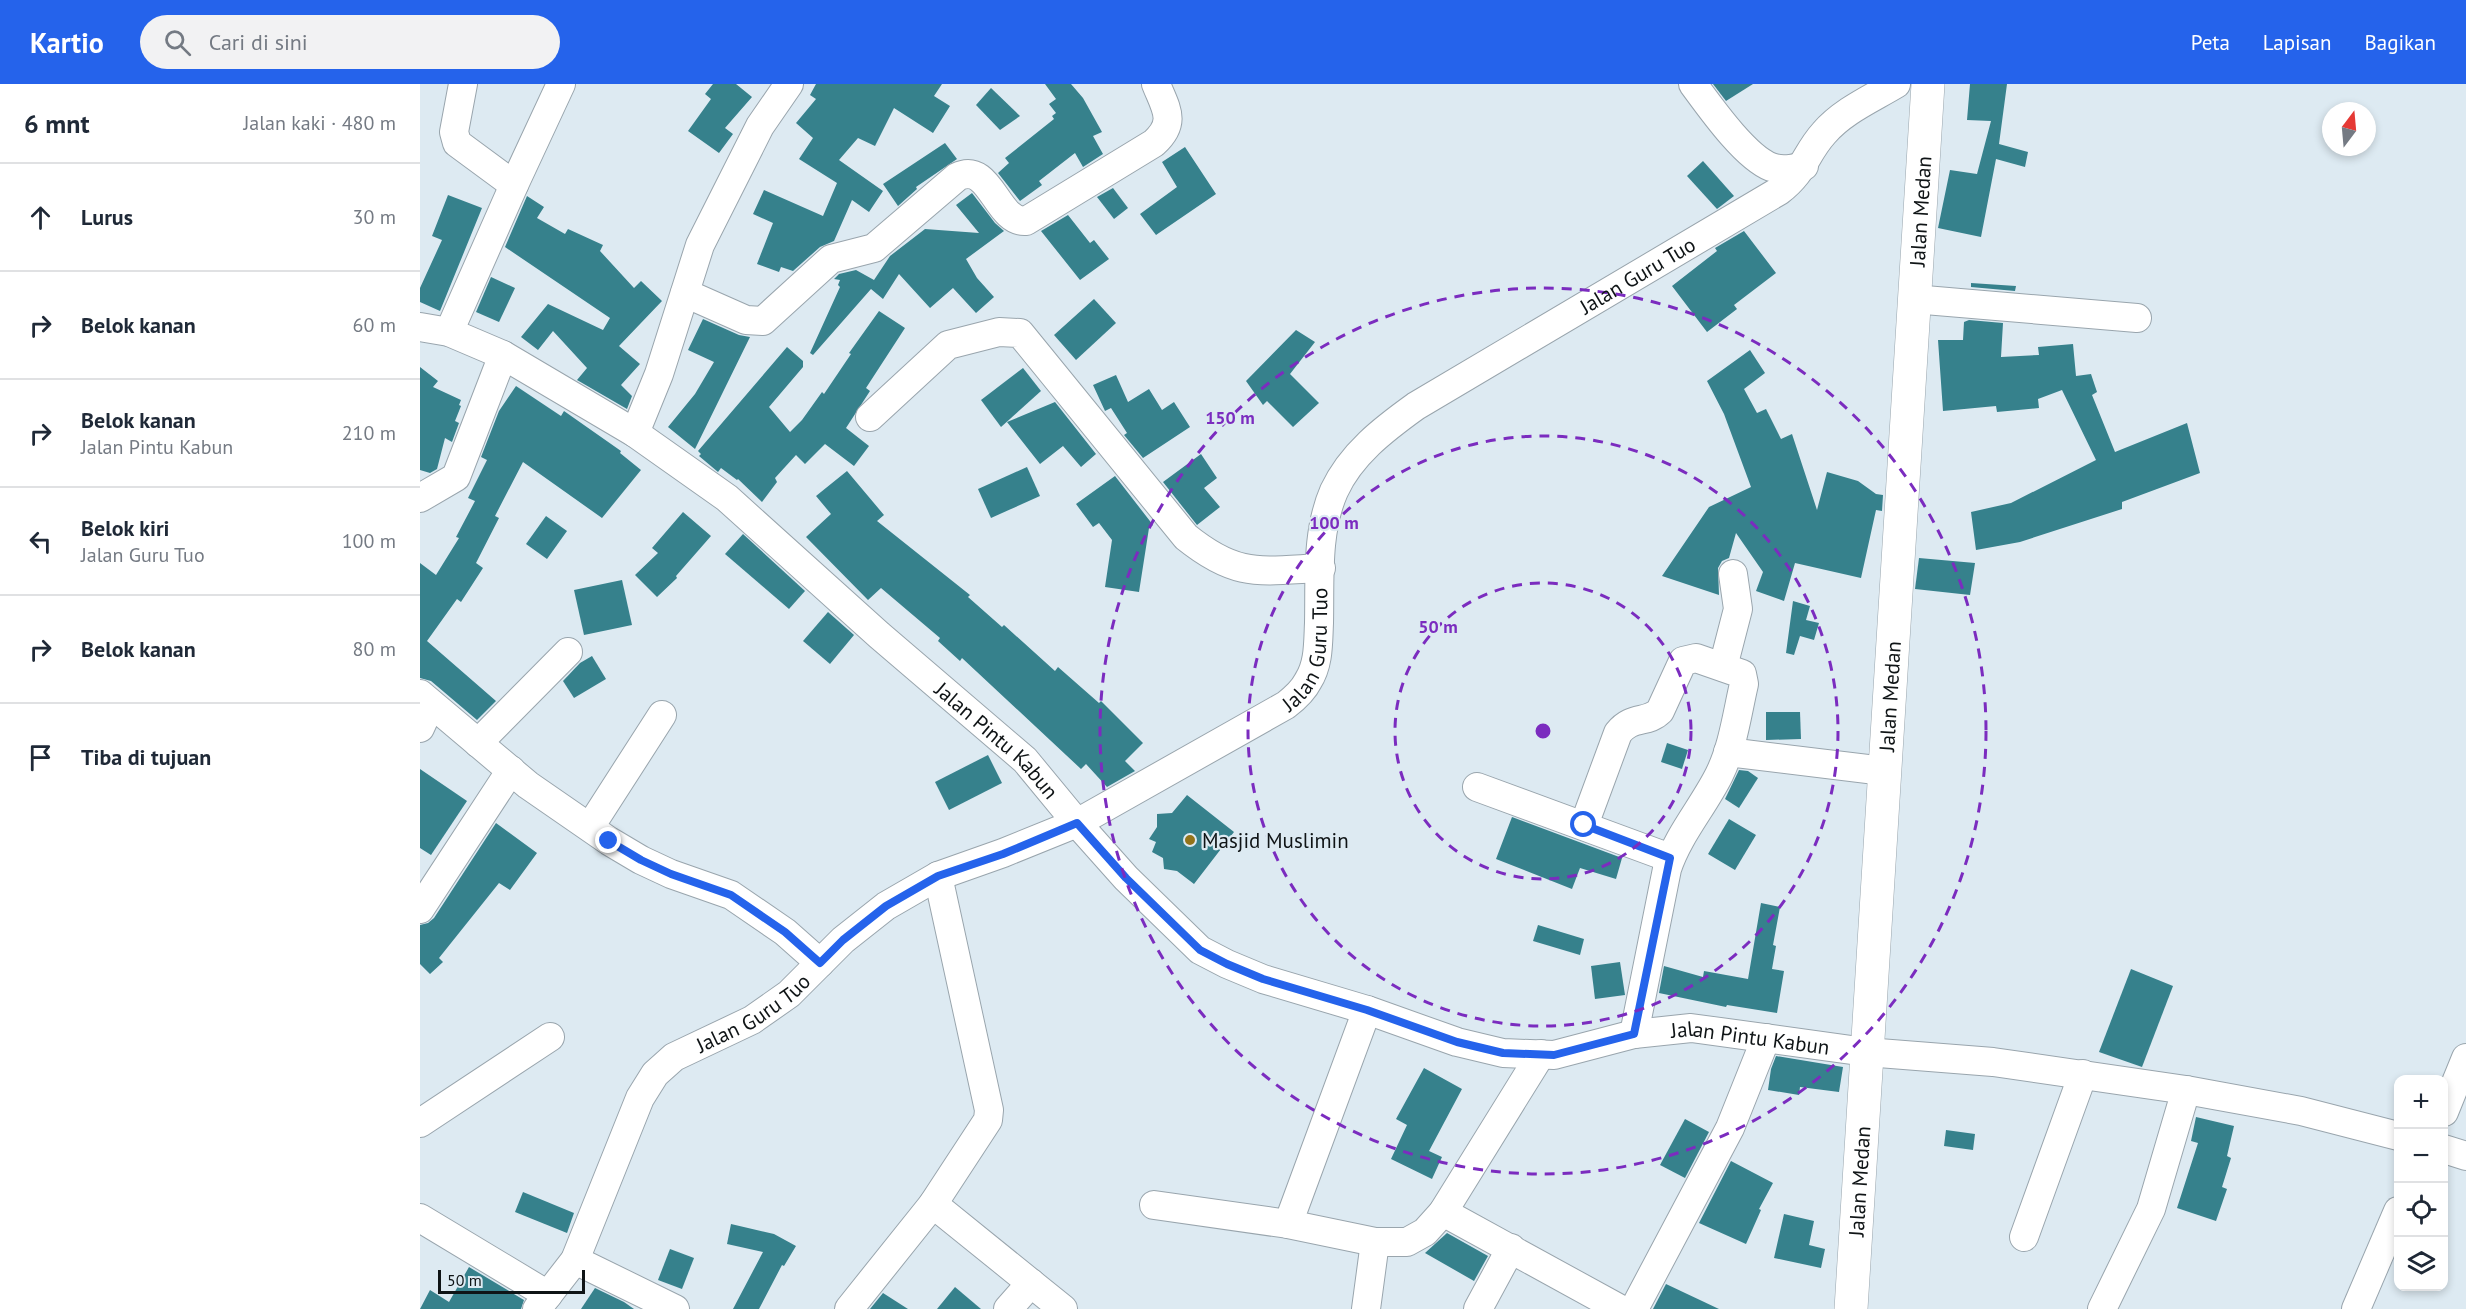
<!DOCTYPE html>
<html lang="id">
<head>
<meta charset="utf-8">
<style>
	body { margin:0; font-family:"PT Sans",sans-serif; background:#f2f2f3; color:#1f2937 }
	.controls { position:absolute; right:18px; bottom:18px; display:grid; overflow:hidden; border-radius:12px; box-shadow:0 3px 9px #0003 }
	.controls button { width:54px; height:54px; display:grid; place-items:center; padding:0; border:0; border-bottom:2px solid #e0e1e3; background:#fff; color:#1f2937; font:30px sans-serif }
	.compass { position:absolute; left:1902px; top:18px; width:54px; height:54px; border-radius:50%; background:#fff; box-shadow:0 3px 9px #0003; rotate:16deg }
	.scale { position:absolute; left:18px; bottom:15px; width:147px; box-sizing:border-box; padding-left:6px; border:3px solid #0f1416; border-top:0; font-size:16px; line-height:21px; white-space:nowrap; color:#0f1416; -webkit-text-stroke:4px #ddeaf2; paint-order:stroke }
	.stop { position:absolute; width:18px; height:18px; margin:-14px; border:4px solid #2563eb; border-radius:50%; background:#fff }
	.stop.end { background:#2563eb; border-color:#fff; box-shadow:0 2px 6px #0008 }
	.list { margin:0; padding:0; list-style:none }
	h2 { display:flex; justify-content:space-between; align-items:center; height:78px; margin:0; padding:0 24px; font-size:26px }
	h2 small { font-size:20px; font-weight:400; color:#747a83 }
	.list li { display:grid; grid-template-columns:39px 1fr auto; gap:18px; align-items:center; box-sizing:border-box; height:108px; padding:0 24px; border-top:2px solid #e0e1e3 }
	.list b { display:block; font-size:22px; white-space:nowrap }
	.list p { margin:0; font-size:20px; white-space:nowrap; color:#747a83 }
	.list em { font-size:20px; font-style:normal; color:#747a83 }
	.icon { flex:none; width:33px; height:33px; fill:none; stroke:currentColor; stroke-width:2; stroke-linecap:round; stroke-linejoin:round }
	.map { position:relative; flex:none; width:2046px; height:1225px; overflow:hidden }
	header { display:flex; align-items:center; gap:36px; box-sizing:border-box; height:84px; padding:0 30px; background:#2563eb; color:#fff }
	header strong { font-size:28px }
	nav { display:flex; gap:33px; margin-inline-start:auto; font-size:21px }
	.search { width:420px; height:54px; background:#f2f2f3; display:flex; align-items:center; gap:15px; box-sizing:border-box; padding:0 21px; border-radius:33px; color:#747a83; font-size:22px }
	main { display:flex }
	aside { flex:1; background:#fff }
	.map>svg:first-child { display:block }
</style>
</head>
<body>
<header>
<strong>Kartio</strong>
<div class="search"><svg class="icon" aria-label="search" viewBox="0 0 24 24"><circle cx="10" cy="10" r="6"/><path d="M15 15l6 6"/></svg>Cari di sini</div>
<nav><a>Peta</a><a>Lapisan</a><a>Bagikan</a></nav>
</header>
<main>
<aside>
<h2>6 mnt<small>Jalan kaki · 480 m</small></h2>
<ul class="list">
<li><svg class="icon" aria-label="ahead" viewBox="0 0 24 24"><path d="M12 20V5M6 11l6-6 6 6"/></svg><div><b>Lurus</b></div><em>30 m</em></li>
<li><svg class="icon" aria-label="right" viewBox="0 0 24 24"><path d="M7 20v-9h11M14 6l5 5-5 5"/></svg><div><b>Belok kanan</b></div><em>60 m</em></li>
<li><svg class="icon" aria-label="right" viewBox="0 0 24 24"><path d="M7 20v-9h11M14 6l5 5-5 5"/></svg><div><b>Belok kanan</b><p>Jalan Pintu Kabun</p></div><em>210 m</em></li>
<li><svg class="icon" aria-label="left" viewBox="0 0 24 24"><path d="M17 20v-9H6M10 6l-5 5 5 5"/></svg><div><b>Belok kiri</b><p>Jalan Guru Tuo</p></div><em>100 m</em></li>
<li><svg class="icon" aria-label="right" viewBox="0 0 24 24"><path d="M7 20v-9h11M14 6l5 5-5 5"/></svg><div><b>Belok kanan</b></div><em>80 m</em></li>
<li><svg class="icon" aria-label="arrive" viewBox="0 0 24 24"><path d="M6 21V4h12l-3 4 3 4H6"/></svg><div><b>Tiba di tujuan</b></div></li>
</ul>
</aside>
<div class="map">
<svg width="2046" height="1225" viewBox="0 0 2046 1225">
	<rect width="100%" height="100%" fill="#ddeaf2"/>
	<!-- building -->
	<g fill="#36818c">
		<path d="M 293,0 L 316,0 L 332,13 L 305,44 L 313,50 L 299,69 L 268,47 L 291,15 L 285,10 Z"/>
		<path d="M 396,0 L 522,0 L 514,12 L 530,22 L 513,49 L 474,24 L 455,62 L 438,54 L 419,76 L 463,107 L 449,128 L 432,116 L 414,157 L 400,163 L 373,187 L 361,183 L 359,188 L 337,180 L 353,139 L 333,130 L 344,106 L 403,132 L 417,99 L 379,75 L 393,54 L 376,39 L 396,15 L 390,11 Z"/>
		<path d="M 625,0 L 651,0 L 663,14 L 682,48 L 673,52 L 683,70 L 663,83 L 655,69 L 619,97 L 622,101 L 600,117 L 578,89 L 589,79 L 585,74 L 634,35 L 632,32 L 636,29 L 629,20 L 636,15 Z"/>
		<path d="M 1293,0 L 1333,0 L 1306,17 Z"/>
		<path d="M 1550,0 L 1587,0 L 1579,60 L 1608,68 L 1605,83 L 1576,75 L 1561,153 L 1518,144 L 1530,86 L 1557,90 L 1571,37 L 1547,36 Z"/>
		<path d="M 571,4 L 600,32 L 580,46 L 556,21 Z"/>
		<path d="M 525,59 L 537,75 L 496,103 L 497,105 L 478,122 L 463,100 Z"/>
		<path d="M 765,63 L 796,110 L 736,151 L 720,130 L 757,103 L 742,78 Z"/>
		<path d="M 1283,77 L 1314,112 L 1297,125 L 1267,92 Z"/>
		<path d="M 693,104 L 708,124 L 694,135 L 677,113 Z"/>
		<path d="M 552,109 L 575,139 L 584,147 L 546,175 L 557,194 L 574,213 L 556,229 L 533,204 L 510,224 L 479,190 L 463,215 L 451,205 L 393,271 L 390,269 L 420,203 L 418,201 L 420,196 L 414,195 L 419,190 L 436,186 L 454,196 L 470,172 L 505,145 L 559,149 L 536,121 Z"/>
		<path d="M 28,111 L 62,124 L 20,227 L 0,218 L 0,204 L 22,156 L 12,152 Z"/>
		<path d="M 107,112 L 124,123 L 117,134 L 145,150 L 148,145 L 183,161 L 180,167 L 214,204 L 221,197 L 242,217 L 199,262 L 220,280 L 201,301 L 212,312 L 207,325 L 157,296 L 167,284 L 133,247 L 118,266 L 101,253 L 128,220 L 183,246 L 190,234 L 85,163 Z"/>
		<path d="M 648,131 L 670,159 L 674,156 L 689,175 L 660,196 L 621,147 Z"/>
		<path d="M 1324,147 L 1356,189 L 1314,221 L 1317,225 L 1287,248 L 1252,202 L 1297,167 L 1295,164 Z"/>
		<path d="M 71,193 L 95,204 L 79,238 L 56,228 Z"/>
		<path d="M 1551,199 L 1596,202 L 1595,207 L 1551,203 Z"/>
		<path d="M 674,215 L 696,239 L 656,276 L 634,251 Z"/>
		<path d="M 459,227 L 485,244 L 446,304 L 450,307 L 426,344 L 449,362 L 434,382 L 405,360 L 385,380 L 376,371 L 355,394 L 357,398 L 342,418 L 318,395 L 317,396 L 301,384 L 298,388 L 279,372 L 281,370 L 278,367 L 367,263 L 383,277 L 383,283 L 349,323 L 370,348 L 382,336 L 402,308 L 404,310 L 431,270 L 429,269 Z"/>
		<path d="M 283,235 L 319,251 L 330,253 L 275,365 L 248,343 L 275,310 L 294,278 L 268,266 Z"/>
		<path d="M 1549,236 L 1583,239 L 1581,273 L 1619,271 L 1618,263 L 1653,260 L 1656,292 L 1671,290 L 1677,308 L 1672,311 L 1695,368 L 1767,339 L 1780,389 L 1702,418 L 1702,425 L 1600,458 L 1556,466 L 1551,428 L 1591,419 L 1676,376 L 1642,306 L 1618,315 L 1619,324 L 1577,328 L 1576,322 L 1523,327 L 1518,256 L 1543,256 L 1544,238 Z"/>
		<path d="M 876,246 L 895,258 L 870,290 L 899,319 L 873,343 L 847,317 L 843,321 L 826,297 Z"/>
		<path d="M 1330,266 L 1345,289 L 1324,305 L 1337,329 L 1346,325 L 1361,355 L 1372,350 L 1397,426 L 1407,388 L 1438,397 L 1456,410 L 1463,411 L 1462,427 L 1456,426 L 1441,494 L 1375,479 L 1364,517 L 1336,507 L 1343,488 L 1316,449 L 1309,474 L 1302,477 L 1298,484 L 1299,511 L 1242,492 L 1289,423 L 1331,403 L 1304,330 L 1287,297 Z"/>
		<path d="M 0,283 L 18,297 L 13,303 L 41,316 L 39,321 L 41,322 L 35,337 L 39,339 L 32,358 L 25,354 L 17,385 L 10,389 L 0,386 Z"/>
		<path d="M 603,284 L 621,307 L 581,343 L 561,316 Z"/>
		<path d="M 696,291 L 708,318 L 729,305 L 742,326 L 754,318 L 770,343 L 723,374 L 704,351 L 707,349 L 691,324 L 685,327 L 673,301 Z"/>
		<path d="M 96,302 L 141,332 L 144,327 L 201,367 L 200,369 L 221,386 L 182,434 L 103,378 L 75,432 L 79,434 L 56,479 L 63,484 L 41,518 L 37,515 L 7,557 L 76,617 L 57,636 L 11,597 L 0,594 L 0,479 L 16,491 L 39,454 L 36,453 L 55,417 L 48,414 L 67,376 L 61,373 L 79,327 Z"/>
		<path d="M 635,318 L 676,370 L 661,383 L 643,362 L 620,380 L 587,338 Z"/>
		<path d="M 781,370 L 797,394 L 784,404 L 800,423 L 777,441 L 743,398 Z"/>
		<path d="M 607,383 L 620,412 L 571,434 L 558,405 Z"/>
		<path d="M 427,387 L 464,431 L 457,437 L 550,511 L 548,513 L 582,543 L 584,541 L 635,587 L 638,583 L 679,619 L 681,617 L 723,659 L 705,677 L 715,687 L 687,703 L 666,680 L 661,685 L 542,574 L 540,577 L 518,557 L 520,554 L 461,504 L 448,516 L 386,453 L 411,430 L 396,412 Z"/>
		<path d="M 695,392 L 733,441 L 729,444 L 719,508 L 685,503 L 692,456 L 679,439 L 673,443 L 656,420 Z"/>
		<path d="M 263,428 L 291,452 L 256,492 L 257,494 L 237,513 L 215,491 L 238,469 L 232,464 Z"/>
		<path d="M 126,432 L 147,447 L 127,475 L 106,460 Z"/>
		<path d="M 323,450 L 385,507 L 369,525 L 305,470 Z"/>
		<path d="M 1499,474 L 1555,479 L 1550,511 L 1495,505 Z"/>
		<path d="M 202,496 L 212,541 L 164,551 L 154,506 Z"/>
		<path d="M 1373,517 L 1390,522 L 1386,536 L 1399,539 L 1394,556 L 1380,552 L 1374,571 L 1366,569 Z"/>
		<path d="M 408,528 L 434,551 L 410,580 L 383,557 Z"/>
		<path d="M 172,572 L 186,595 L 154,614 L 143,597 L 160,579 Z"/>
		<path d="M 1346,628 L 1380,628 L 1381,655 L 1346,656 Z"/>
		<path d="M 1247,659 L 1268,666 L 1262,685 L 1241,678 Z"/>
		<path d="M 568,671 L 582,699 L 529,726 L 515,698 Z"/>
		<path d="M 0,685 L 47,717 L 11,771 L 0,764 Z"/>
		<path d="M 1319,686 L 1328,687 L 1338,694 L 1319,724 L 1305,715 Z"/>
		<path d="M 767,711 L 814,748 L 774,800 L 757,787 L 744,785 L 743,774 L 732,768 L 736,758 L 729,755 L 737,743 L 737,730 L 752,729 Z"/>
		<path d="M 1092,733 L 1202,774 L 1196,795 L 1160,784 L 1152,805 L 1076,775 Z"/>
		<path d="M 1309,735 L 1336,751 L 1315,786 L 1288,770 Z"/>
		<path d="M 76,739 L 117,769 L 90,806 L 79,799 L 19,874 L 23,878 L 10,890 L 0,880 L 0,841 L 8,839 L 14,834 Z"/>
		<path d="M 1341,819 L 1360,823 L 1353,861 L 1356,862 L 1352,885 L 1364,887 L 1357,929 L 1307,921 L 1306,923 L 1239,909 L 1244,882 L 1283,893 L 1284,887 L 1328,895 Z"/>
		<path d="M 1118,841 L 1164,855 L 1160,871 L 1113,857 Z"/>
		<path d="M 1200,878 L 1205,911 L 1175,915 L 1171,882 Z"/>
		<path d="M 1711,885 L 1753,902 L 1722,983 L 1679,968 Z"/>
		<path d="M 1356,972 L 1423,983 L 1419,1008 L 1380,1003 L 1379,1011 L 1348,1006 L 1351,985 Z"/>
		<path d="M 1004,984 L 1042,1005 L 1009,1067 L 1022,1073 L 1012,1095 L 971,1075 L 987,1041 L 976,1035 Z"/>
		<path d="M 1776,1033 L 1814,1042 L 1807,1072 L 1811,1074 L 1802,1103 L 1807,1105 L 1796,1137 L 1757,1124 L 1778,1059 L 1771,1057 Z"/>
		<path d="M 1265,1035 L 1289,1048 L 1265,1094 L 1240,1081 Z"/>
		<path d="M 1526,1046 L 1555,1050 L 1553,1066 L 1524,1062 Z"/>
		<path d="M 1311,1077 L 1353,1099 L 1339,1125 L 1341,1126 L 1326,1160 L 1279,1139 Z"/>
		<path d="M 103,1108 L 154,1129 L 147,1149 L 95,1128 Z"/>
		<path d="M 1364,1130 L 1394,1137 L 1389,1161 L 1405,1165 L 1401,1184 L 1354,1174 Z"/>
		<path d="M 311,1140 L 354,1150 L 376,1162 L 364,1182 L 362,1181 L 339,1225 L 313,1225 L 343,1168 L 307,1160 Z"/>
		<path d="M 1027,1149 L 1068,1172 L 1054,1197 L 1005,1169 Z"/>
		<path d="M 250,1165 L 274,1174 L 262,1205 L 238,1196 Z"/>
		<path d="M 49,1183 L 104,1216 L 101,1225 L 0,1225 L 10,1206 L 29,1218 Z"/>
		<path d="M 1246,1200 L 1299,1225 L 1233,1225 Z"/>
		<path d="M 535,1203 L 561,1225 L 517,1225 Z"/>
		<path d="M 175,1204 L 204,1218 L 214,1225 L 161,1225 Z"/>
		<path d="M 463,1209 L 488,1225 L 450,1225 Z"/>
	</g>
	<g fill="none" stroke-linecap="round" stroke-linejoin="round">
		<defs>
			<g id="minor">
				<path d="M 43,0 L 34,48 L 37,59 L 94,101"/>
				<path d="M 1273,0 C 1290,23 1325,73 1351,83 C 1362,87 1372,85 1384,82"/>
				<path d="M 265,209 L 326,236 L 343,237 L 411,175 L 454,164 L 537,93 C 571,76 576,139 606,137 L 734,59 C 757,38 746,25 736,0"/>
				<path d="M 1493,215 L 1717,234"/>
				<path id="s1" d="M 0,243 L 29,248 L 83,271 L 215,349 L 307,414 L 459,551 L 605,676 L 657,739 L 706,794 L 780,866 L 807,880 L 843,895 L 947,926 L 1037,958 L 1083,969 L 1134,971 L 1214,950 L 1271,944 L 1446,968 L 1573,978 L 1766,1006 L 1881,1027 L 1978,1052"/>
				<path d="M 29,248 L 94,101 L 141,0"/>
				<path d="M 450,333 L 528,261 L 579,248 L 600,249 L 766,453 C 817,494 839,487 901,484"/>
				<path d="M 215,349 L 239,290 L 280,161 L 340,42 L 369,0"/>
				<path d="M 0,414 L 36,393 L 83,271"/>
				<path d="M 1303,583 L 1318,525 L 1313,490"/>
				<path d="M 0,610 L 108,701 L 189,757 L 221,776 L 251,790 L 311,811 L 365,848 L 400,879"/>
				<path d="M 0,644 L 11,620"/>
				<path d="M 58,659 L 148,568"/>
				<path d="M 1308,668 L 1464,687"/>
				<path d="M 1057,703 L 1250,774"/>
				<path d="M 1164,741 L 1198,649 C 1212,631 1227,640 1240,627 L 1263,577 L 1276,574 L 1322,590 L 1324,600 C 1317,630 1313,663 1299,691 C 1283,723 1258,751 1247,785 L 1214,950"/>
				<path d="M 170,743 L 242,631"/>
				<path d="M 0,825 L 91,686"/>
				<path d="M 2024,1028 L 2046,974"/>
				<path d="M 0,1039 L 130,953"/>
				<path d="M 2024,1065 L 2046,1072"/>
				<path d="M 513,1120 L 643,1225"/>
				<path d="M 734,1121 L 868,1140 L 955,1158 L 987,1158 L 1005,1148 L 1023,1128 L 1121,970"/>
				<path d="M 1023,1128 L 1200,1225"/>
				<path d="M 0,1134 L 128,1211"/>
				<path d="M 868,1140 L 947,926"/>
				<path d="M 1604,1153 L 1663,990"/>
				<path d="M 155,1176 L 255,1225"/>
				<path id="s2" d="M 117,1225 L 155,1176 L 220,1014 L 235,990 L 254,973 L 332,936 L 369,910 L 423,856 L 466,822 L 518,792 L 583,769 L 657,739 L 866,621 C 875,614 883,607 888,597 C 899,580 898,559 899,539 C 900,496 896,448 914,407 C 931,370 964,345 996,322 L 1359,107 C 1385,87 1385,70 1404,49 C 1423,27 1451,15 1476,0"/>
				<path d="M 429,1225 L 513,1120 L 568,1036 L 569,1026 L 518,792"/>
				<path d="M 588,1225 L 611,1199"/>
				<path d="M 946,1225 L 955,1158"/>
				<path d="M 1058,1225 L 1091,1164"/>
				<path d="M 1214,1225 L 1310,1044 L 1346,954"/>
				<path d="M 1682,1225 L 1731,1125 L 1766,1006"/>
				<path d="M 1936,1225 L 1978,1127"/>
			</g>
			<g id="major">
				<path id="s3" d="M 1431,1225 L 1508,0"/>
			</g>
		</defs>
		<!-- minor casing -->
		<use href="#minor" stroke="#99a5ad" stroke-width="30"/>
		<!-- major casing -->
		<use href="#major" stroke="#99a5ad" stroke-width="34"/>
		<!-- minor -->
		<use href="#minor" stroke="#fff" stroke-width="28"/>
		<!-- major -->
		<use href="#major" stroke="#fff" stroke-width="33"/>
	</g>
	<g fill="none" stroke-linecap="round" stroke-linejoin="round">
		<!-- route -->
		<path stroke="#2563eb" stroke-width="8" d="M 189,757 L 221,776 L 251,790 L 311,811 L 365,848 L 400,879 L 423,856 L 466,822 L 518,792 L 583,770 L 657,739 L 706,794 L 780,866 L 807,880 L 843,895 L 947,926 L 1037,958 L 1083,969 L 1134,971 L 1214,950 L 1250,774 L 1164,741"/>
	</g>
	<!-- distance rings -->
	<g fill="none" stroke="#7b2cbf" stroke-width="3" stroke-dasharray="10 8">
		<circle cx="1123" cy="647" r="148"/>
		<circle cx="1123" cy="647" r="295"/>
		<circle cx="1123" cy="647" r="443"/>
	</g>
	<!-- markers -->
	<circle fill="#93731a" stroke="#ddeaf2" stroke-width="2" cx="770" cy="756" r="6"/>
	<g text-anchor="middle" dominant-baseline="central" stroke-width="4.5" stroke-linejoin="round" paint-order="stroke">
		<!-- street labels -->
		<g font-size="21" fill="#0f1416" stroke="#ddeaf2">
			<text stroke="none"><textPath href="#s3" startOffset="1100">Jalan Medan</textPath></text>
			<text stroke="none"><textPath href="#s2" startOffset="1605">Jalan Guru Tuo</textPath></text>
			<text stroke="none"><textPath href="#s2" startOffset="1065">Jalan Guru Tuo</textPath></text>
			<text stroke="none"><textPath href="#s3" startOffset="614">Jalan Medan</textPath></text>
			<text stroke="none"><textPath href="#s1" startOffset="717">Jalan Pintu Kabun</textPath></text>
			<text stroke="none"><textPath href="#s2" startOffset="381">Jalan Guru Tuo</textPath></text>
			<text stroke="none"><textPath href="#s1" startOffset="1581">Jalan Pintu Kabun</textPath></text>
			<text stroke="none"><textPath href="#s3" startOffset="128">Jalan Medan</textPath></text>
		</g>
		<!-- poi labels -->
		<g font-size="21" fill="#0f1416" stroke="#ddeaf2" text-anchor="start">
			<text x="782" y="756">Masjid Muslimin</text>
		</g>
	</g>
	<circle cx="1123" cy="647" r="9" fill="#7b2cbf" stroke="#ddeaf2" stroke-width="3"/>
	<g font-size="18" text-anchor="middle" font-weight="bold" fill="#7b2cbf" stroke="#ddeaf2" stroke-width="4.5" stroke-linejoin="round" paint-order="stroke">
		<text x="810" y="340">150 m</text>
		<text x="914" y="445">100 m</text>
		<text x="1018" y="549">50 m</text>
	</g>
</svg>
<div class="controls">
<button>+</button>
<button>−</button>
<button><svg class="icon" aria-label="locate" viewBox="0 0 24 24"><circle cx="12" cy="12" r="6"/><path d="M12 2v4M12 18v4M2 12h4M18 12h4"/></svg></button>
<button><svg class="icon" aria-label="layers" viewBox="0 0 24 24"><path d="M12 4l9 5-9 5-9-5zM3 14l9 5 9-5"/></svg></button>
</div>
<svg class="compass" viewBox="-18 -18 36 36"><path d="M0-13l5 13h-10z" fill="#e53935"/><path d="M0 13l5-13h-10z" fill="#747a83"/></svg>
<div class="scale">50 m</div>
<div class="stop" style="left:1164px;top:741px"></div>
<div class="stop end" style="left:189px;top:757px"></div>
</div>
</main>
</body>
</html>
